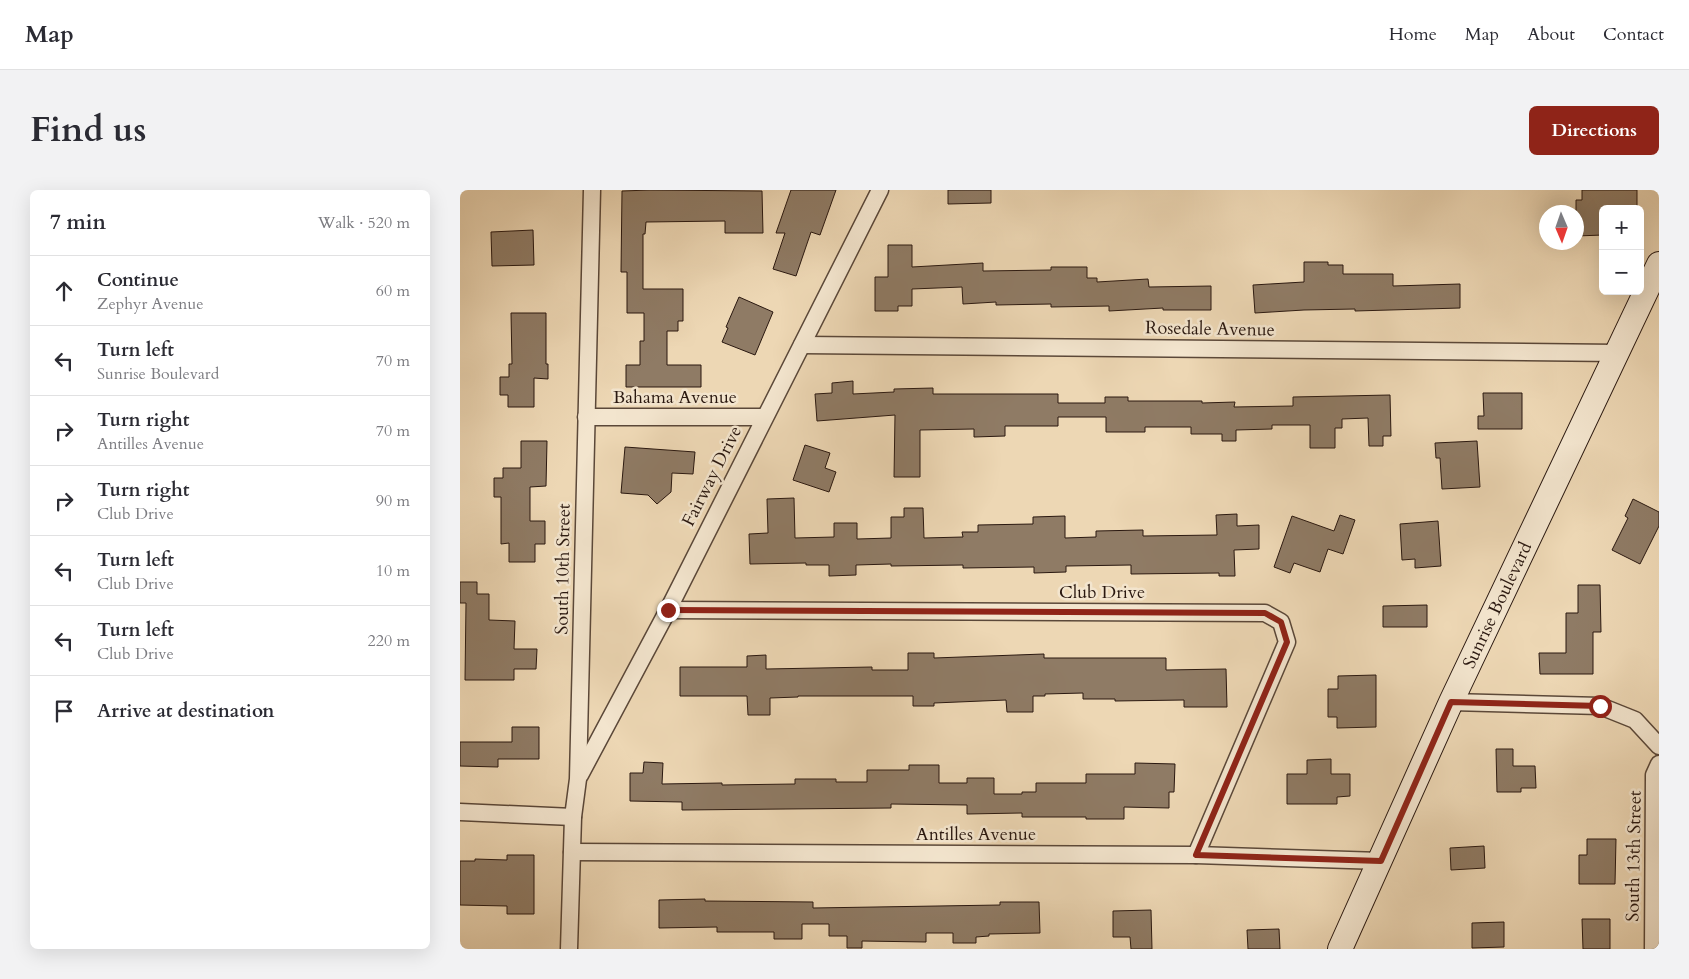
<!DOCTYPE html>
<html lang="en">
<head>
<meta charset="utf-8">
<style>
	body { margin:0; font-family:Cardo,serif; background:#f2f2f3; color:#2b2b33 }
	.controls { position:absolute; right:15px; top:15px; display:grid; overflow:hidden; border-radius:8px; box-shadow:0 5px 20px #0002 }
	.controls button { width:45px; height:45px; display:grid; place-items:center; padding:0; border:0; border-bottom:1px solid #e1e1e2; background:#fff; color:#2b2b33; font:25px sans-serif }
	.compass { position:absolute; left:1079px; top:15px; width:45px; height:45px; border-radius:50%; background:#fff; box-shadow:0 5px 20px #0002; rotate:178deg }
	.stop { position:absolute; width:15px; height:15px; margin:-11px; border:4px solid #8f2418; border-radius:50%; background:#fff }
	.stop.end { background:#8f2418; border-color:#fff; box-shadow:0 1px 5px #0008 }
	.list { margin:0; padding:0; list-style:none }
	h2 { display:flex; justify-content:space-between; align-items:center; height:65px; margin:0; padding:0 20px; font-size:21px }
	h2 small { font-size:16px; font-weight:400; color:#7c7c81 }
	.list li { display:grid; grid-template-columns:32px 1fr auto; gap:15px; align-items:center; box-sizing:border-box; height:70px; padding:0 20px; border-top:1px solid #e1e1e2 }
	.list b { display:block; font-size:19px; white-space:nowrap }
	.list p { margin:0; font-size:16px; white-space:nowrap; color:#7c7c81 }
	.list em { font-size:16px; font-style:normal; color:#7c7c81 }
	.icon { flex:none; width:28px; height:28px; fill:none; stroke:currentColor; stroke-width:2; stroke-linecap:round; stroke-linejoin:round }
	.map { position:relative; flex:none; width:1199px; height:759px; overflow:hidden; border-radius:8px }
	header { display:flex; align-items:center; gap:30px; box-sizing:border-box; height:70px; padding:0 25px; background:#fff; border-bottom:1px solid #e1e1e2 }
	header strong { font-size:24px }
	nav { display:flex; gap:28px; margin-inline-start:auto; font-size:18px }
	.intro { display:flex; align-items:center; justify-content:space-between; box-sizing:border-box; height:120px; padding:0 30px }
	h1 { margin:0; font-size:35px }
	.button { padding:12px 22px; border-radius:8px; background:#8f2418; color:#fff; font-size:18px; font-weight:700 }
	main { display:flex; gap:30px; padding:0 30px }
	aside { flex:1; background:#fff; border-radius:8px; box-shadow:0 5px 20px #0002 }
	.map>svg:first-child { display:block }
</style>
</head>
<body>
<header>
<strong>Map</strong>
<nav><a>Home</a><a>Map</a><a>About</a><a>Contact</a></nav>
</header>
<div class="intro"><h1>Find us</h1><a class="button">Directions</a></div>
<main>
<aside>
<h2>7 min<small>Walk · 520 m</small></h2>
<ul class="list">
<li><svg class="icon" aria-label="ahead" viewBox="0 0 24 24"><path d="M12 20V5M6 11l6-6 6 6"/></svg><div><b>Continue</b><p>Zephyr Avenue</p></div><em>60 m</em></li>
<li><svg class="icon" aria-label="left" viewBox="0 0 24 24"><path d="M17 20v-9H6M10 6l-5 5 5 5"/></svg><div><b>Turn left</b><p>Sunrise Boulevard</p></div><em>70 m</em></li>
<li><svg class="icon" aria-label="right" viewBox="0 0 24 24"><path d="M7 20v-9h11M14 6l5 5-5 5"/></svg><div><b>Turn right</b><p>Antilles Avenue</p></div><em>70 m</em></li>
<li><svg class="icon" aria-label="right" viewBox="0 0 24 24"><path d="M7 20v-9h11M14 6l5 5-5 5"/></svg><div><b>Turn right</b><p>Club Drive</p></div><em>90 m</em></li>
<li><svg class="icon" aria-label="left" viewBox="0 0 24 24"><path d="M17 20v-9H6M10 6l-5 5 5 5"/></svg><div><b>Turn left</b><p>Club Drive</p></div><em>10 m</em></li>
<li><svg class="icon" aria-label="left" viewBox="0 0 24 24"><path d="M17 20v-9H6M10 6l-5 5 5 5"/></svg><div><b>Turn left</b><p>Club Drive</p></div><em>220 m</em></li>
<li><svg class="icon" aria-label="arrive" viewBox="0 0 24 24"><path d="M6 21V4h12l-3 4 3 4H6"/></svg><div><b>Arrive at destination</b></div></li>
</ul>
</aside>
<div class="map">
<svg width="1199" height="759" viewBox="0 0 1199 759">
	<rect width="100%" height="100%" fill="#edd7b4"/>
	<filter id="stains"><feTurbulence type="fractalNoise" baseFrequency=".004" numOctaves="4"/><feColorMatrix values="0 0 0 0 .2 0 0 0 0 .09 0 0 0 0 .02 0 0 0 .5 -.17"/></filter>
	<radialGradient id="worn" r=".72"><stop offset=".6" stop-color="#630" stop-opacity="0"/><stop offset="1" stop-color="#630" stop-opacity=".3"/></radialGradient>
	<!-- building -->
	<g fill="#8f7b65" stroke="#2a1810">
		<path d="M 190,0 L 302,1 L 303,43 L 265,43 L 265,31 L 186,32 L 185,44 L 183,44 L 183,99 L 223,99 L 223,131 L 218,131 L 218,141 L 207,141 L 207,175 L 241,175 L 241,197 L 166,197 L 166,175 L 180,175 L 180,151 L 184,151 L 184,123 L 167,123 L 167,82 L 161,82 L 162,1 Z"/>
		<path d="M 331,0 L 376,0 L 360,45 L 351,42 L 336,86 L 313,79 L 325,43 L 316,43 Z"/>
		<path d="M 488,0 L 531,0 L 531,13 L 488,14 Z"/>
		<path d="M 1122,0 L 1177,0 L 1177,19 L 1143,19 L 1143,45 L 1116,46 L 1116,10 L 1122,10 Z"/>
		<path d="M 73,40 L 74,75 L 32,76 L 31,42 Z"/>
		<path d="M 428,55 L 452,55 L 452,77 L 523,73 L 523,81 L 591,80 L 591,77 L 627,77 L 627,88 L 637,88 L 637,92 L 688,89 L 689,97 L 751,96 L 751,120 L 703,120 L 703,118 L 649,121 L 649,116 L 591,117 L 591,114 L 536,115 L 536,112 L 503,114 L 502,97 L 452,99 L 452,116 L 438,116 L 438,121 L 415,121 L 415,87 L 428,87 Z"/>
		<path d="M 844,72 L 868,72 L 868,75 L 883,75 L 883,84 L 933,84 L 933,96 L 1000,94 L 1000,118 L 895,121 L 895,119 L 844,120 L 795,123 L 793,95 L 844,92 Z"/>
		<path d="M 279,107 L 313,122 L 295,165 L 262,152 L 268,138 L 266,137 Z"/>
		<path d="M 51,123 L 86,123 L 86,174 L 88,174 L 88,189 L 74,188 L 74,217 L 48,217 L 48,205 L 40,205 L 40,187 L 49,187 L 49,174 L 52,174 Z"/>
		<path d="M 393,191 L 393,204 L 434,202 L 434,199 L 473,198 L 473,204 L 598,204 L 598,213 L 645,213 L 645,207 L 668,207 L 668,211 L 742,211 L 742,213 L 775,212 L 774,217 L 833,216 L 833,207 L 930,205 L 931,246 L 923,246 L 923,256 L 909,256 L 908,228 L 882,229 L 882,238 L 875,238 L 875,258 L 850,258 L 850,235 L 812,235 L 812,239 L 776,240 L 776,251 L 762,251 L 762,244 L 731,244 L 731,237 L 685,237 L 685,242 L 646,242 L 646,227 L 598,227 L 598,236 L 545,236 L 545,246 L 514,247 L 514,239 L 460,240 L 460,287 L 434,287 L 435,225 L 357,231 L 355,204 L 372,203 L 372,193 Z"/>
		<path d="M 1023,203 L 1062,203 L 1062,239 L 1018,239 L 1018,226 L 1024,226 Z"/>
		<path d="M 61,251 L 87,251 L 86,296 L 70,297 L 70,331 L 85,331 L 85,354 L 75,354 L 75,372 L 49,372 L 49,353 L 41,354 L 41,307 L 34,307 L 34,288 L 43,288 L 43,278 L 61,278 Z"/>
		<path d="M 1017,251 L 1020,297 L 982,299 L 980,268 L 976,268 L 975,253 Z"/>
		<path d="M 345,255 L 370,263 L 365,278 L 376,282 L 369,302 L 333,290 Z"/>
		<path d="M 165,257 L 235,262 L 233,284 L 212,283 L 211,302 L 197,314 L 188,305 L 161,303 Z"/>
		<path d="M 334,308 L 335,348 L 374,347 L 374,333 L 397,333 L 397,349 L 431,348 L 431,327 L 444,327 L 444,318 L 463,318 L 464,348 L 503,347 L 502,342 L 518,342 L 518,335 L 573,334 L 573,327 L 605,326 L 605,348 L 636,347 L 636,341 L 683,340 L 683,346 L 757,345 L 756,325 L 777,324 L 777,336 L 799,335 L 799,359 L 774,360 L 775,386 L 759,386 L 759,383 L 671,384 L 671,375 L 606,376 L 606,382 L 574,383 L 574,377 L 503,378 L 503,375 L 431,376 L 431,374 L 396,375 L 396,385 L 369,386 L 369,375 L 346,375 L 346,373 L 290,374 L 289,344 L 308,343 L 307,309 Z"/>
		<path d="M 1173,309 L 1199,322 L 1199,336 L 1180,374 L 1152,360 L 1168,328 L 1165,326 Z"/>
		<path d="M 880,325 L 895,330 L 883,364 L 868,359 L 860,382 L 834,373 L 830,383 L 814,377 L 832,326 L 874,341 Z"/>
		<path d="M 978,331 L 981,376 L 955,378 L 955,369 L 942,370 L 940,334 Z"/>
		<path d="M 0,392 L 17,392 L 17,404 L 29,404 L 29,430 L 55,431 L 54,459 L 77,459 L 76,479 L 54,479 L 54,490 L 5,490 L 6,413 L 0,413 Z"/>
		<path d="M 1118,395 L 1140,395 L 1141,442 L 1133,442 L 1133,484 L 1080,484 L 1079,463 L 1106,463 L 1106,423 L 1118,423 Z"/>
		<path d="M 967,415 L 967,437 L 923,437 L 923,416 Z"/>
		<path d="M 448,463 L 474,463 L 474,468 L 584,464 L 584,468 L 706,468 L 706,480 L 766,479 L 767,517 L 724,517 L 724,510 L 655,511 L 655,509 L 623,509 L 623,503 L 585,504 L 585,506 L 573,506 L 573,522 L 547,522 L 546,510 L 474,513 L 474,516 L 453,516 L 453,506 L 338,506 L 338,507 L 310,508 L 310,525 L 288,525 L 287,506 L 220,506 L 220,477 L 287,477 L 287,466 L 306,465 L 306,479 L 412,477 L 412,480 L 448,480 Z"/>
		<path d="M 916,485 L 916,537 L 877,538 L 877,527 L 868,527 L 868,499 L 878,499 L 878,486 Z"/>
		<path d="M 52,537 L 79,537 L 79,569 L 38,569 L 38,577 L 0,576 L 0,552 L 52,552 Z"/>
		<path d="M 1036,559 L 1053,559 L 1053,576 L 1075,576 L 1076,598 L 1061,598 L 1061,602 L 1037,602 Z"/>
		<path d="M 871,569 L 871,584 L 890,584 L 890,606 L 877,607 L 877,614 L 827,614 L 827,584 L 847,584 L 847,570 Z"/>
		<path d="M 184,572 L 203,573 L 202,594 L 262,593 L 262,595 L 335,594 L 335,589 L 376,589 L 376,592 L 407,592 L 407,580 L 449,580 L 449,575 L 479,575 L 479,593 L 507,593 L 507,588 L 534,588 L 534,604 L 562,604 L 562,602 L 576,602 L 576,593 L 626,593 L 626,584 L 675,584 L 675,573 L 715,574 L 714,602 L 709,602 L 709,618 L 664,617 L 664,629 L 626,629 L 626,627 L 562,627 L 562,623 L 507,624 L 507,615 L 431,614 L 431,618 L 222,620 L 222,612 L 170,611 L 170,583 L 183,583 Z"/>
		<path d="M 1127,649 L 1156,649 L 1155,694 L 1119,694 L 1119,665 L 1127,665 Z"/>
		<path d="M 1024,656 L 1025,678 L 991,680 L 990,658 Z"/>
		<path d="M 47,665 L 74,665 L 74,724 L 47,724 L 47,716 L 0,715 L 0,671 L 15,671 L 15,669 L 47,670 Z"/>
		<path d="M 245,709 L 245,711 L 353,712 L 353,718 L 540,715 L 540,712 L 579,712 L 580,743 L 529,744 L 529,746 L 516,747 L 516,753 L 493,753 L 493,743 L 466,743 L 466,752 L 402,751 L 402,758 L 387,758 L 387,746 L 369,746 L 369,734 L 342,734 L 342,749 L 314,749 L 314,742 L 257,742 L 257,737 L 199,738 L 199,710 Z"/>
		<path d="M 691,720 L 692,759 L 671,759 L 670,747 L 653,747 L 653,721 Z"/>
		<path d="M 1122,729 L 1150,729 L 1150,759 L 1123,759 Z"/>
		<path d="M 1044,732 L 1044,757 L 1012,758 L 1012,733 Z"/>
		<path d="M 819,739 L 820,759 L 788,759 L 787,740 Z"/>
	</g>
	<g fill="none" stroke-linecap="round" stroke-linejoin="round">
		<defs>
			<g id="street">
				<path d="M 342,155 L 1158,163"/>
				<path d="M 126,227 L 304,227"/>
				<path d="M 208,420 L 805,423 L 821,432 L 827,452 L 736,665"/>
				<path d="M 991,512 L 1140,516 L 1175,530 L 1199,556"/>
				<path d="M 120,585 L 208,420 L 420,0"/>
				<path d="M 0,622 L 113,627"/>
				<path d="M 112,662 L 736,665 L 921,671"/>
				<path d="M 109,759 L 113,627 L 118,589 L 132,0"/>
				<path d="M 1193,759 L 1194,585 L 1199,574"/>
			</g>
			<g id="secondary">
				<path id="s1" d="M 880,759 L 991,512 L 1199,74"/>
			</g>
		</defs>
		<!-- street casing -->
		<use href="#street" stroke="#5b4839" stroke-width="19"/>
		<!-- secondary casing -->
		<use href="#secondary" stroke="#2a1810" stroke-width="26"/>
		<!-- street -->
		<use href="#street" stroke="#f3e5ce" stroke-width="16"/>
		<!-- secondary -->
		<use href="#secondary" stroke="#f3e5ce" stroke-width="24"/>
	</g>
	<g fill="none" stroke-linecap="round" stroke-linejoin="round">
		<!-- route -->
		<path stroke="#8f2418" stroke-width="6" d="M 208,420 L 805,423 L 821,432 L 827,452 L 736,665 L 921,671 L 991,512 L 1140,516"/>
	</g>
	<g text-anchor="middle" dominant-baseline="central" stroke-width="5" stroke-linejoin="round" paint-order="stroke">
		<!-- street labels -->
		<g font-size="18" fill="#2a1810" stroke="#f3e5ce">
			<text transform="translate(750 139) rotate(1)">Rosedale Avenue</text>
			<text x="215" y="207">Bahama Avenue</text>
			<text transform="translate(252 286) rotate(-63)">Fairway Drive</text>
			<text transform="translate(103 379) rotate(-89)">South 10th Street</text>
			<text x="642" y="402">Club Drive</text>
			<text stroke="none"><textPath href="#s1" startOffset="378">Sunrise Boulevard</textPath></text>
			<text x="516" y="644">Antilles Avenue</text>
			<text transform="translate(1174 666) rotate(-89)">South 13th Street</text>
		</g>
	</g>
	<rect width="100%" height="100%" filter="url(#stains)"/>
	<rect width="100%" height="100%" fill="url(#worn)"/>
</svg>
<div class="controls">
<button>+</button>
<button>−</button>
</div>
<svg class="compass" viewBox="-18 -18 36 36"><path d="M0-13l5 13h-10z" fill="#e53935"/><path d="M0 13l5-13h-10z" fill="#7c7c81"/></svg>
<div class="stop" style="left:1140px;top:516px"></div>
<div class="stop end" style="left:208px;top:420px"></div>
</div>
</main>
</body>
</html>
